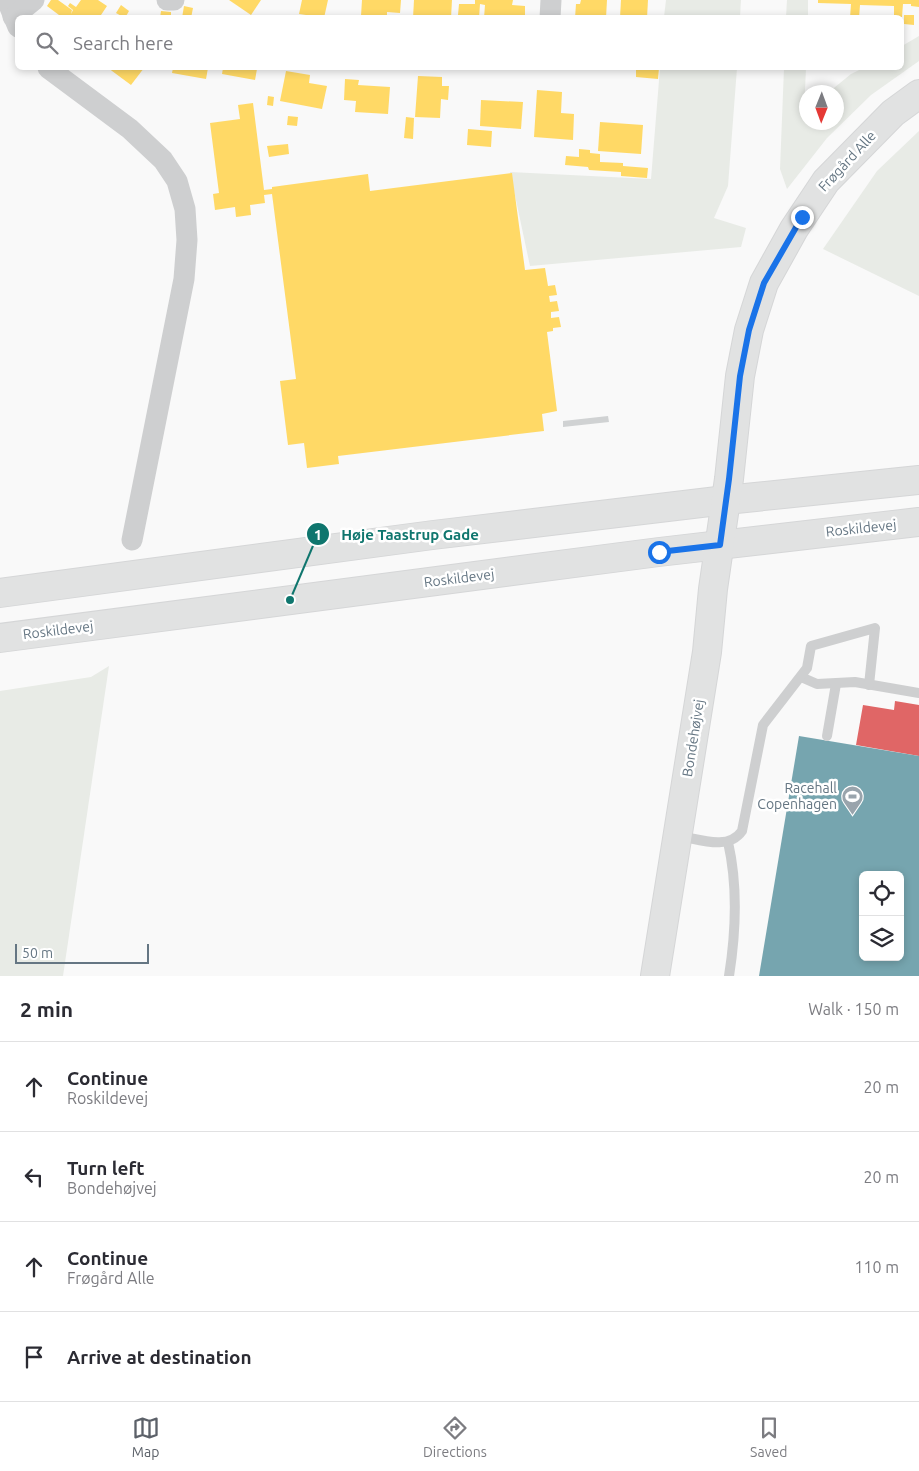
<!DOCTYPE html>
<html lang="en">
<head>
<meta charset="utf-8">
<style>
	body { margin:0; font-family:Ubuntu,sans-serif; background:#f2f2f3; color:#2b2b33 }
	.controls { position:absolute; right:15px; bottom:15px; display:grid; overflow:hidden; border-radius:8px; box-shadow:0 2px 8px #0003 }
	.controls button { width:45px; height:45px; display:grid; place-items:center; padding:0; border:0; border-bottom:1px solid #e1e1e2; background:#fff; color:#2b2b33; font:25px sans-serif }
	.compass { position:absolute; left:799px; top:85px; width:45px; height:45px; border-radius:50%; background:#fff; box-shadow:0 2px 8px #0003; rotate:181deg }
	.scale { position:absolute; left:15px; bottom:12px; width:134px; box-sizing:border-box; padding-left:5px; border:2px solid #657683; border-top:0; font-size:14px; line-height:18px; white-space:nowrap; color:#657683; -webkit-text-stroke:4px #fff; paint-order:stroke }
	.stop { position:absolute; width:15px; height:15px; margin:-11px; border:4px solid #1a73e8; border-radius:50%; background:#fff }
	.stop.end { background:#1a73e8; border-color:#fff; box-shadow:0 1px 5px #0008 }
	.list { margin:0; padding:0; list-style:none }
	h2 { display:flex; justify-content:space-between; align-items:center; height:65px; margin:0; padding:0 20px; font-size:21px }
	h2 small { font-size:16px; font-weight:400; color:#7c7c81 }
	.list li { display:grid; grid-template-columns:32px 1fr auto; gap:15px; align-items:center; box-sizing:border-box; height:90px; padding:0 20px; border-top:1px solid #e1e1e2 }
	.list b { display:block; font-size:19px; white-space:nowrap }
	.list p { margin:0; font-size:16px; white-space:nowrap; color:#7c7c81 }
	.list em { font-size:16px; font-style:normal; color:#7c7c81 }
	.icon { flex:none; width:28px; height:28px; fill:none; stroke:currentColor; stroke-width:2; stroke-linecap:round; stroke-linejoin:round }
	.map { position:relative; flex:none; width:919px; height:976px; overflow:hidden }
	.search { position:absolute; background:#fff; box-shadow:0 2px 8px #0003; left:15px; right:15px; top:15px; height:55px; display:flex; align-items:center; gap:12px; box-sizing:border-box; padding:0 18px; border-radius:8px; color:#7c7c81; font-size:19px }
	.sheet { height:425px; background:#fff }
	nav { display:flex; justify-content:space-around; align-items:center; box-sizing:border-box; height:70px; border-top:1px solid #e1e1e2; background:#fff; font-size:14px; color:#7c7c81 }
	nav a { display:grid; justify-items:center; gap:2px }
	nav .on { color:#5c6169 }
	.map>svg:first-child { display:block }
</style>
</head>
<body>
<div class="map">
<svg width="919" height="976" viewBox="0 0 919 976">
	<rect width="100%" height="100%" fill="#f9f9f9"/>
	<!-- green -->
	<g fill="#e8ebe6">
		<path d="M 666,0 L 741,0 L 740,17 L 664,17 Z"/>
		<path d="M 787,0 L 808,0 L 808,17 L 786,17 Z"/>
		<path d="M 919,36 L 919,61 L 871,95 L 827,138 L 787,189 L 780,169 L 784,68 L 806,68 L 804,113 L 806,112 L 806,122 L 836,122 L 836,92 L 829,92 L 851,74 L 863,68 L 902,68 L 902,46 Z"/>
		<path d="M 660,68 L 737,68 L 728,186 L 714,218 L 746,228 L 741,247 L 530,266 L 510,172 L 651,179 Z"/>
		<path d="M 919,131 L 919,296 L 823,249 L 877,171 Z"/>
		<path d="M 109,666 L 63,976 L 0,976 L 0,691 L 91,677 Z"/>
	</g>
	<!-- homes -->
	<g fill="#ffd966">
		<path d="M 51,0 L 58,0 L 72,10 L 71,14 L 73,10 L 68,6 L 70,3 L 76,7 L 81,0 L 98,0 L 107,6 L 99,18 L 63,18 L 47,6 Z"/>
		<path d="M 229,0 L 261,0 L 251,15 Z"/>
		<path d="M 302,0 L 328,0 L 324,18 L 305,18 L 306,15 L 299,14 Z"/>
		<path d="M 362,0 L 401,0 L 400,13 L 387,12 L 387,18 L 361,16 Z"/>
		<path d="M 414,0 L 452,0 L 451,18 L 413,18 Z"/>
		<path d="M 475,0 L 513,0 L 512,5 L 525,6 L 525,18 L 484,18 L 485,5 L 480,4 L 479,18 L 455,18 L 456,15 L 458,15 L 459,4 L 475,4 Z"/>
		<path d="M 581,0 L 607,0 L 606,18 L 575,18 L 576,4 L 580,4 Z"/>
		<path d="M 621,0 L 648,0 L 647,18 L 620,18 Z"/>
		<path d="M 818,0 L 919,0 L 919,7 L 911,6 L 911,4 L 903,4 L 902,17 L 894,17 L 894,6 L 860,5 L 859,18 L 850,18 L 851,4 L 818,3 Z"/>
		<path d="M 121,5 L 129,11 L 125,18 L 116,13 Z"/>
		<path d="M 184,6 L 193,8 L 191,18 L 182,18 Z"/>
		<path d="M 161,11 L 171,12 L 171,18 L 160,18 Z"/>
		<path d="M 904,15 L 914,15 L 914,25 L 904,24 Z"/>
		<path d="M 108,68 L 144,68 L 131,85 Z"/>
		<path d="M 173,68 L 208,68 L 206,79 L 172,73 Z"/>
		<path d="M 223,68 L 257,69 L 255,80 L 222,74 Z"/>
		<path d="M 636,68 L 659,68 L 658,79 L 636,77 Z"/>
		<path d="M 286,71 L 310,75 L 309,83 L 327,86 L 322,109 L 280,101 Z"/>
		<path d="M 418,76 L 442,77 L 442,86 L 449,86 L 448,100 L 441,99 L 440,118 L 415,117 Z"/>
		<path d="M 345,79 L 359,80 L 358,85 L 390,87 L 388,114 L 355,112 L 356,101 L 344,100 Z"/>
		<path d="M 537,90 L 562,92 L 561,113 L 574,114 L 573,140 L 534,137 Z"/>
		<path d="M 268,96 L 274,97 L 273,106 L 267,105 Z"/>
		<path d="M 481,100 L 523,102 L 521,129 L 480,126 Z"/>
		<path d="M 253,103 L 264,190 L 272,189 L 272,187 L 368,174 L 370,191 L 512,173 L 525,270 L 545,268 L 548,286 L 555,285 L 557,295 L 549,296 L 550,302 L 557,301 L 559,311 L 551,312 L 551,318 L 559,317 L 561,327 L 553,328 L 553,331 L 547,332 L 557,411 L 542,414 L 544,431 L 338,456 L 339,464 L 307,468 L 304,443 L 288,445 L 280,381 L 296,379 L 272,194 L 264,195 L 265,203 L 250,205 L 251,215 L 236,217 L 235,207 L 215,210 L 213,194 L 219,193 L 210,123 L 240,119 L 238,105 Z"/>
		<path d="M 288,116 L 298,117 L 297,126 L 287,125 Z"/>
		<path d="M 406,117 L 414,118 L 413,139 L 404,138 Z"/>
		<path d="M 600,122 L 643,125 L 641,154 L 598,151 Z"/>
		<path d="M 468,129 L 492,131 L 491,147 L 467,145 Z"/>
		<path d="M 288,144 L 289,154 L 269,157 L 267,146 Z"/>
		<path d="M 579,149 L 590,150 L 590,153 L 600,154 L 600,162 L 623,163 L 623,166 L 648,168 L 647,178 L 621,176 L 621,172 L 589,170 L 588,167 L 565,165 L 566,156 L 579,157 Z"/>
	</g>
	<!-- shops -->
	<path fill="#e06666" d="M 895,701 L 919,705 L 919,756 L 856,745 L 863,705 L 894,710 Z"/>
	<!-- public -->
	<path fill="#76a5af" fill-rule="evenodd" d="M 799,736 L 919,756 L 919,976 L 759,976 ZM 863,875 L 900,875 L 900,957 L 863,957 Z"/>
	<!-- building -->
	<path fill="#d0d2d3" d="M 608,416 L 609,422 L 563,427 L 563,421 Z"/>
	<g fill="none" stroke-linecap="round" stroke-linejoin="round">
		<defs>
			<g id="secondary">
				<path d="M 0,593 L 433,535 L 726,500 L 919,480"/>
				<path d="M 0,638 L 659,552 L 919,522"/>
				<path d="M 655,976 L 707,652 L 713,589 L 729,479 L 740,376 L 749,330 L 764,283 L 794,229 L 826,181 L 893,113 L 919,94"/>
			</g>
		</defs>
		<!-- secondary casing -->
		<use href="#secondary" stroke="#d5d6d7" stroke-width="30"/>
		<!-- lane -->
		<g stroke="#cecfd0" stroke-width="10">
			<path d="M 801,677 L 817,684 L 855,682 L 919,693"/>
			<path d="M 827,736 L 836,684"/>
			<path d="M 679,836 C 699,839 728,851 742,831 L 763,725 L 807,668 L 811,646 L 875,628 L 869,685"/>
			<path d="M 728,842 C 738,886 736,932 729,976"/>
		</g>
		<!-- street -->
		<g stroke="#cecfd0" stroke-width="21">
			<path d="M 7,0 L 18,27"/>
			<path d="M 167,0 L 174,0"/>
			<path d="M 13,17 L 34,0"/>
			<path d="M 550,18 L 551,0"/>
			<path d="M 48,68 L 130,129 L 163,160 L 177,181 L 185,209 L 187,240 L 184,279 L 132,540"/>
		</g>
		<!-- secondary -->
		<use href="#secondary" stroke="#e1e2e2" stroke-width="28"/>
	</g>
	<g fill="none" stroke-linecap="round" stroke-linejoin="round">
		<!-- route -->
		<path stroke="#1a73e8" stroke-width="6" d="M 659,552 L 720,545 L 729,479 L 740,376 L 749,330 L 764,283 L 802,217"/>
	</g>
	<!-- icons -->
	<defs>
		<symbol id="stadium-pin" viewBox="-11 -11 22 30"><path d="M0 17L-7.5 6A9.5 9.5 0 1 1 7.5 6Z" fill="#99a4ac" stroke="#fff"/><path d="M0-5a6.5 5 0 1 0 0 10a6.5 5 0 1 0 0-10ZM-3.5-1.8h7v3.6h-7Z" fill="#fff"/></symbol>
	</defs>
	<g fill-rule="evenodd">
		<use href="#stadium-pin" x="840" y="784" width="25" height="34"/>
	</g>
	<g text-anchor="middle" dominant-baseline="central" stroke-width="5" stroke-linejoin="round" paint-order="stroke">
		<!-- street labels -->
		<g font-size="14" fill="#657683" stroke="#fff">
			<text transform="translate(847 161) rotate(-47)">Frøgård Alle</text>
			<text transform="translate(861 528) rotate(-6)">Roskildevej</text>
			<text transform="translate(459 578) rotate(-7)">Roskildevej</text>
			<text transform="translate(58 630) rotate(-7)">Roskildevej</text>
			<text transform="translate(693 738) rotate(-81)">Bondehøjvej</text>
		</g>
		<!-- poi labels -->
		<g font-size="14" fill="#657683" stroke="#fff" text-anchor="end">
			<text x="837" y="788">Racehall<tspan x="837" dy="16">Copenhagen</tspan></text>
		</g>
	</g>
	<!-- callouts -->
	<path fill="none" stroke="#0f766e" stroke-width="2" d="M290 600L318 534"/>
	<g fill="#0f766e" stroke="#fff" stroke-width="2">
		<circle cx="290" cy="600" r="5"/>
		<circle cx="318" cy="534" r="12"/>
	</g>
	<g font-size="15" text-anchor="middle" font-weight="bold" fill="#fff">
		<text x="318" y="540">1</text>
	</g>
	<g font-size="15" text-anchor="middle" font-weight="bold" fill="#0f766e" stroke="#fff" stroke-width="5" stroke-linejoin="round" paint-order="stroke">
		<text x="410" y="540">Høje Taastrup Gade</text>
	</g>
</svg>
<div class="controls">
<button><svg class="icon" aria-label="locate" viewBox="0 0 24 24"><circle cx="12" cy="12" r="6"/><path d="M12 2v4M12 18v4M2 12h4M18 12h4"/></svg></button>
<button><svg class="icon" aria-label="layers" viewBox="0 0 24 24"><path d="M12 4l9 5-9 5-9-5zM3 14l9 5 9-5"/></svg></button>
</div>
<svg class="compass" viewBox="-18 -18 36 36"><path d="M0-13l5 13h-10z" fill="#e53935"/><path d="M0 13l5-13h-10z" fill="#7c7c81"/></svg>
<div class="scale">50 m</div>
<div class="stop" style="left:659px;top:552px"></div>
<div class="stop end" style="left:802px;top:217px"></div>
<div class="search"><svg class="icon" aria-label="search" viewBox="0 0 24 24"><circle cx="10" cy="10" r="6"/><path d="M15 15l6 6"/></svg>Search here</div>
</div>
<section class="sheet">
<h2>2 min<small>Walk · 150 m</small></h2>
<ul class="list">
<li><svg class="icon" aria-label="ahead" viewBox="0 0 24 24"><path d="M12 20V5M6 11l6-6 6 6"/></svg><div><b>Continue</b><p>Roskildevej</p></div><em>20 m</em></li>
<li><svg class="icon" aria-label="left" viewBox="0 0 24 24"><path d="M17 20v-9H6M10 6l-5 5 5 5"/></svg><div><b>Turn left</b><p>Bondehøjvej</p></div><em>20 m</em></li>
<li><svg class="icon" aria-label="ahead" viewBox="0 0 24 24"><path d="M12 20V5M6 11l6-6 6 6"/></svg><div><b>Continue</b><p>Frøgård Alle</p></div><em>110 m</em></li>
<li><svg class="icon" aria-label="arrive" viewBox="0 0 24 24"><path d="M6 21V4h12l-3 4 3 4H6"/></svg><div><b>Arrive at destination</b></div></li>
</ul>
</section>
<nav>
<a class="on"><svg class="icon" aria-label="map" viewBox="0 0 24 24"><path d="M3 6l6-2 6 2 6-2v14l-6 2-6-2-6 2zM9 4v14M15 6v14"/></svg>Map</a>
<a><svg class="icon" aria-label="directions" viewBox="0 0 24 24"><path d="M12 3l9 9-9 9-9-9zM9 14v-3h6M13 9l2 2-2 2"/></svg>Directions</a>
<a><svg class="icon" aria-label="saved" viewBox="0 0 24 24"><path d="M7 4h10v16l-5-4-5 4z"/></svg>Saved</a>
</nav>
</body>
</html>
